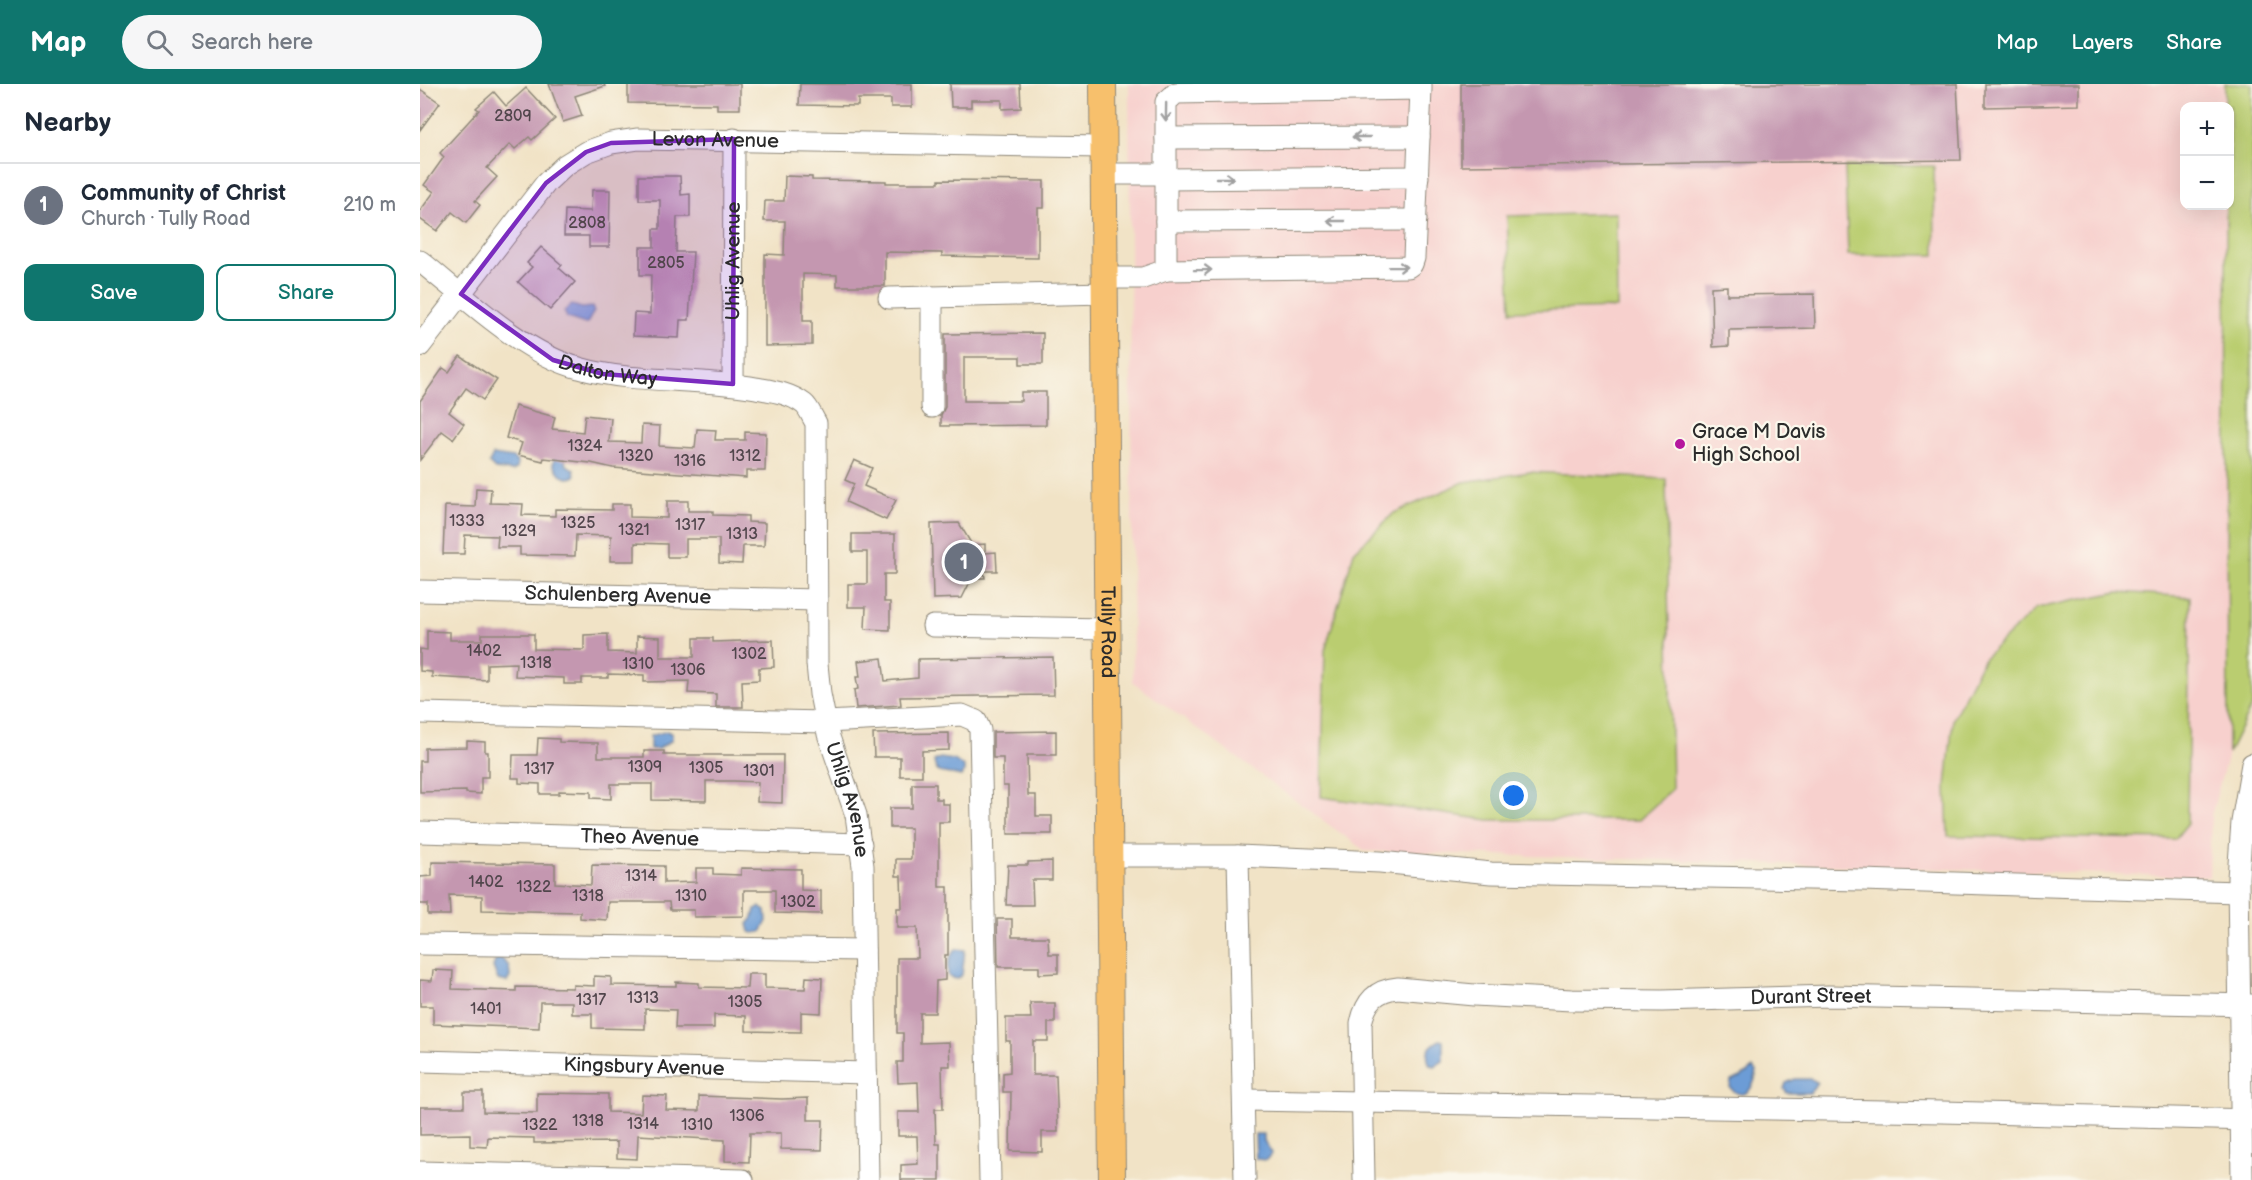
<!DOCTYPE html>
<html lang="en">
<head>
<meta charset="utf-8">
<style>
	body { margin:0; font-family:"Balsamiq Sans",sans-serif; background:#f6f6f7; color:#1f2937 }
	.controls { position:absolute; right:18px; top:18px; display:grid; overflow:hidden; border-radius:12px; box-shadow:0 6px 24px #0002 }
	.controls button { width:54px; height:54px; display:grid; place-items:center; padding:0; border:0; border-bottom:2px solid #e0e1e3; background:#fff; color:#1f2937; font:30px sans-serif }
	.you { position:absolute; left:1094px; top:712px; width:21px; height:21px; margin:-15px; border:4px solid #fff; border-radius:50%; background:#1a73e8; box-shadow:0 0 0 9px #1a73e833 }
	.badge { display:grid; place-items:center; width:39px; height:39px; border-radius:50%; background:#0f766e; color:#fff; font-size:20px; font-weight:700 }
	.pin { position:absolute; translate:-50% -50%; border:3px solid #fff; box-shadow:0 2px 6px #0006 }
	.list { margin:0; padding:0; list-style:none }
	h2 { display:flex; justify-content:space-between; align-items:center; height:78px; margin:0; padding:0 24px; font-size:26px }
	h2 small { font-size:20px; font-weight:400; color:#747a83 }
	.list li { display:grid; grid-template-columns:39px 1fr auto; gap:18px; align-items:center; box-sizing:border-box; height:84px; padding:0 24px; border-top:2px solid #e0e1e3 }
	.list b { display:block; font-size:22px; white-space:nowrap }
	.list p { margin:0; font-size:20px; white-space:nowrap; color:#747a83 }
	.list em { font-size:20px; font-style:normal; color:#747a83 }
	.actions { display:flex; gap:12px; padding:18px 24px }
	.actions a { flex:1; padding:14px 0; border:2px solid #0f766e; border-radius:12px; text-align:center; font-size:21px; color:#0f766e }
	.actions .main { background:#0f766e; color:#fff }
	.icon { flex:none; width:33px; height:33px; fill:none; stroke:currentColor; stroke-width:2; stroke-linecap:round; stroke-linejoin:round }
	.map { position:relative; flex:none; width:1832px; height:1096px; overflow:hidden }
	header { display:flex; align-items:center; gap:36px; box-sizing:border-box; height:84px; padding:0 30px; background:#0f766e; color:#fff }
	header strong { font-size:28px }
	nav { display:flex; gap:33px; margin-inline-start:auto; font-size:21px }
	.search { width:420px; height:54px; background:#f6f6f7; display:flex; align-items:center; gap:15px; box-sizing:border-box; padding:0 21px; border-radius:33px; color:#747a83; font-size:22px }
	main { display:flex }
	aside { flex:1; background:#fff }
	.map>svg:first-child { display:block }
</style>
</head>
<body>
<header>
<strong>Map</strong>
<div class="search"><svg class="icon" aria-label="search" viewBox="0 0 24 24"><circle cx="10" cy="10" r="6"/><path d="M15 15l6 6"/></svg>Search here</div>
<nav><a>Map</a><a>Layers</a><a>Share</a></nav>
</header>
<main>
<aside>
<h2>Nearby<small></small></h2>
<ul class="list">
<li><span class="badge" style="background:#6b7280">1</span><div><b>Community of Christ</b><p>Church · Tully Road</p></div><em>210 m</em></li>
</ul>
<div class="actions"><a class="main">Save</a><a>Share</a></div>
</aside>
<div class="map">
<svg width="1832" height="1096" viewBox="0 0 1832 1096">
	<rect width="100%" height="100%" fill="#fbf7ec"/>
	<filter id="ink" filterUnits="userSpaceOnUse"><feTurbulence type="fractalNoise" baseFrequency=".0167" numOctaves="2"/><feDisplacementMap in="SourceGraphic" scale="12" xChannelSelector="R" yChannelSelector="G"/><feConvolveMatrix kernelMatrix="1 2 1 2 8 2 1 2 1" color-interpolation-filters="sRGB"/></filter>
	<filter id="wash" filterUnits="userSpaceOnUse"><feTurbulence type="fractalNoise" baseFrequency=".008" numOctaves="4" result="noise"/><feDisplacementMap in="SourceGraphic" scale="24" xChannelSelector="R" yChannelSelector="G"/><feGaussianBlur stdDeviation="1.35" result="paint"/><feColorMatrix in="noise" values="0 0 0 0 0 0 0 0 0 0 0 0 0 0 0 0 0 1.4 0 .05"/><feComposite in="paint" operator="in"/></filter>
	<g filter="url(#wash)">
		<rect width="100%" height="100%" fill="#f1e3c6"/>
		<!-- built -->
		<path fill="#f7d0cd" d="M 709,0 L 1808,0 L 1808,22 L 1764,22 L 1764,122 L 1808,122 L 1808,670 L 1791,732 L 1789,793 L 945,767 L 713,598 Z"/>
		<!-- green -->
		<g fill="#bacd70" stroke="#727c4e" stroke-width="1.5">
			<path d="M 1805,0 L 1832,0 L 1832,621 L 1808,670 L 1806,122 L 1810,122 L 1810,22 L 1805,22 Z"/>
			<path d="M 1425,82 L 1514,82 L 1515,171 L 1428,171 Z"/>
			<path d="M 1196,129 L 1197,224 L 1091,227 L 1087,132 Z"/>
			<path d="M 1109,388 L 1246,395 L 1252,705 L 1219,736 L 1069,736 L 901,713 L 905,566 L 934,468 L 974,429 L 1044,398 Z"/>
			<path d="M 1698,508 L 1770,513 L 1767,740 L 1755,755 L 1528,752 L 1526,702 L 1533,635 L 1564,574 L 1617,524 Z"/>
		</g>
		<!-- water -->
		<g fill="#6c9cd6" stroke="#4c6480" stroke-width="1.5">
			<path d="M 152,221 L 162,224 L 172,223 L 174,227 L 168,238 L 165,240 L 147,234 L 144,227 Z"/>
			<path d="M 73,371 L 93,374 L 97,378 L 97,384 L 93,387 L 75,385 L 69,379 Z"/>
			<path d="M 135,372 L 144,372 L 146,380 L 154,386 L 155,392 C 144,398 139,389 133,380 Z"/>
			<path d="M 247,647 L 252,650 L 252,656 L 238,665 L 230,665 L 230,652 Z"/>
			<path d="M 520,674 L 534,676 L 544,683 L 544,688 L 541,692 C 537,692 534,690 531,690 C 520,688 516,691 514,677 Z"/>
			<path d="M 340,823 L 346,827 L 347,837 L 341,848 L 333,849 L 330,848 L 328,840 L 333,834 L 335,825 Z"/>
			<path d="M 536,865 L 545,866 L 542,891 L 537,895 L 529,893 C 526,885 529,871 536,865 Z"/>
			<path d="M 81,874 L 89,882 L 90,893 L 87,898 L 78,896 L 73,883 L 76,875 Z"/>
			<path d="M 1020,956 L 1023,957 L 1023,977 L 1015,982 L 1010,981 C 1004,969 1009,962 1020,956 Z"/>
			<path d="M 1333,984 L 1337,987 C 1334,1003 1326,1019 1310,1004 L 1311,997 L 1321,993 Z"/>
			<path d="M 1375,995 L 1391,995 L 1397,998 L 1390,1009 L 1367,1009 L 1364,1005 L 1366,999 Z"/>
			<path d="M 835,1050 L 844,1050 L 844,1057 L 852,1069 L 846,1076 L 836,1075 Z"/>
		</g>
		<g id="blocks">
			<!-- building -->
			<g fill="#c497b0">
				<path d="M 129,0 L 184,0 L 185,2 L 155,12 L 162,32 L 143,38 Z"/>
				<path d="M 208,0 L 320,0 L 320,25 L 297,25 L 297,20 L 208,19 Z"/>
				<path d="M 380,0 L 492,0 L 492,23 L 471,23 L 471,15 L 438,15 L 438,22 L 379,21 Z"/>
				<path d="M 530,0 L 600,0 L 601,24 L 582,25 L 582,16 L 551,16 L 551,23 L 531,23 Z"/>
				<path d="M 1041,0 L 1537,0 L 1541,76 L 1041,82 Z"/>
				<path d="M 1565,0 L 1659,0 L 1659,21 L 1565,23 Z"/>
				<path d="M 106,4 L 135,35 L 112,56 L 109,53 L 95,65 L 90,60 L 67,84 L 77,93 L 55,117 L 60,121 L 46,139 L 32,128 L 17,147 L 0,135 L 0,127 L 14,108 L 4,101 L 24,73 L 20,69 L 59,26 L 56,24 L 74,8 L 86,22 Z"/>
				<path d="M 0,5 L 20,19 L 0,46 Z"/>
				<path d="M 219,92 L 260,92 L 261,111 L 270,110 L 270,133 L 257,133 L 256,168 L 273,168 L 269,236 L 260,236 L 259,254 L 213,252 L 214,229 L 230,230 L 231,191 L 220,191 L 220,163 L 234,163 L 234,145 L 240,145 L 240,116 L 219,116 Z"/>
				<path d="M 365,92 L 392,93 L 392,96 L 466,97 L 466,99 L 519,99 L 519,96 L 624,97 L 624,124 L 618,124 L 618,174 L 522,172 L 522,169 L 465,168 L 465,202 L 417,202 L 417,191 L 383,190 L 383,237 L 392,237 L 392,261 L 345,262 L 345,170 L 364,171 L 365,137 L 344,137 L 345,117 L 364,117 Z"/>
				<path d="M 172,106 L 190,106 L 189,163 L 169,163 L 169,152 L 144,152 L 145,126 L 171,127 Z"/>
				<path d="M 121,163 L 142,181 L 139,184 L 155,198 L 130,226 L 98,198 L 112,183 L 107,179 Z"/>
				<path d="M 1307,202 L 1307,211 L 1394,210 L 1395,244 L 1309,246 L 1309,262 L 1293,263 L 1291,203 Z"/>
				<path d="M 623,249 L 623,280 L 600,280 L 600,273 L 544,273 L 544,317 L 601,317 L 601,308 L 626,308 L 626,341 L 521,342 L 521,331 L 525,323 L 525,250 Z"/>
				<path d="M 40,272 L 77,296 L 63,316 L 46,304 L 29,328 L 44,340 L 33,355 L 22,347 L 0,376 L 0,317 L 23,284 L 29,288 Z"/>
				<path d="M 95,322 L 135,333 L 132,345 L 163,348 L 165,331 L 191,334 L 189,358 L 221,359 L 222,341 L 240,342 L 239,362 L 275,364 L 277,345 L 296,346 L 295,356 L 325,356 L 325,348 L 346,349 L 345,387 L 326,387 L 326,394 L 193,384 L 171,379 L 124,374 L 123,377 L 98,371 L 102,359 L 86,354 Z"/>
				<path d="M 434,376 L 452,384 L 444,402 L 476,416 L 466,436 L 426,418 L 434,400 L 425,396 Z"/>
				<path d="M 56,404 L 71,405 L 70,419 L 103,420 L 102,431 L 135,432 L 135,425 L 192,426 L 192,420 L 210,420 L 210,433 L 247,434 L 247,417 L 268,417 L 268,427 L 293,427 L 293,431 L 328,432 L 328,438 L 345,439 L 344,462 L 323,462 L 322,480 L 299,479 L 299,455 L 266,455 L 266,473 L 247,473 L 247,460 L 215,459 L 215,477 L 190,477 L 191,452 L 156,451 L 155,472 L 100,471 L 100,463 L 77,463 L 78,452 L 45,451 L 44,470 L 23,470 L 25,422 L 55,423 Z"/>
				<path d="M 539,439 L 552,461 L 565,460 L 565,469 L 576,468 L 577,487 L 564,487 L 565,494 L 552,494 L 542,514 L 513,515 L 511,440 Z"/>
				<path d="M 432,450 L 475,450 L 475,490 L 464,490 L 464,518 L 470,518 L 470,546 L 445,545 L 446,523 L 428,523 L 428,500 L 447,500 L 447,468 L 432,468 Z"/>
				<path d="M 7,547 L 30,548 L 30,556 L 62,556 L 62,550 L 114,550 L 114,565 L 164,566 L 164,551 L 188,550 L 188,568 L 217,569 L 217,552 L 240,553 L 240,573 L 274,573 L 274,554 L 293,554 L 293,558 L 353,556 L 354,583 L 339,584 L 339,596 L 322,597 L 323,623 L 296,623 L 296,610 L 268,609 L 269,597 L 224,598 L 224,591 L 188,590 L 188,594 L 162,594 L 162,600 L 144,600 L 144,594 L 95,592 L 96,579 L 67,580 L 67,596 L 12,593 L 12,588 L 0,587 L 0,565 L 7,566 Z"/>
				<path d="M 633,573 L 634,611 L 480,613 L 481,621 L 436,624 L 434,606 L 438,605 L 436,593 L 440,593 L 438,577 L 462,574 L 465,597 L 498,594 L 498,575 Z"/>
				<path d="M 636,647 L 636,671 L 607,671 L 608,711 L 616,711 L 616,732 L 632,732 L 632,750 L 588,750 L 588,702 L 583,702 L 583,674 L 573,674 L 573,648 Z"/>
				<path d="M 529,649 L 529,666 L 502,667 L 502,692 L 480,692 L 480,673 L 454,673 L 453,650 Z"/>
				<path d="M 118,654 L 139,655 L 139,658 L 178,659 L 178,673 L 224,673 L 224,667 L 244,667 L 244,671 L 363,671 L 362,719 L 337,718 L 338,698 L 314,697 L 286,697 L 286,717 L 232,716 L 232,700 L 191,700 L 191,715 L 171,714 L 171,708 L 139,707 L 139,710 L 120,710 L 120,700 L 99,699 L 99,694 L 92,694 L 93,671 L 117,671 Z"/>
				<path d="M 47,657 L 65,658 L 65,668 L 68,668 L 68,693 L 61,693 L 61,710 L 46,709 L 46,707 L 0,708 L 0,677 L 5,677 L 5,664 L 47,663 Z"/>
				<path d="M 492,700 L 516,700 L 516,715 L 522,715 L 522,720 L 529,720 L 529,738 L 519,738 L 519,803 L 528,803 L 528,871 L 525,871 L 525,896 L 516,897 L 515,929 L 500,929 L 500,959 L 529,958 L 530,982 L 522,982 L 523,1025 L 515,1025 L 516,1060 L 520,1060 L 520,1096 L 481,1096 L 481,1081 L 498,1080 L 497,1052 L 478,1052 L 478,1028 L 499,1028 L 498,998 L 478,999 L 477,978 L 483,978 L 483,949 L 477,949 L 477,874 L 498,874 L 497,844 L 477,844 L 477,824 L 482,824 L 481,792 L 476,792 L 476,775 L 491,775 L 491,744 L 470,744 L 470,724 L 492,724 Z"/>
				<path d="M 632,777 L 632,796 L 612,796 L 613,821 L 586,821 L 588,781 L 608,781 L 608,778 Z"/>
				<path d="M 12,778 L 135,780 L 135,799 L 171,801 L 172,781 L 244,782 L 244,799 L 276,798 L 276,784 L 293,784 L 293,790 L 321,791 L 321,784 L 381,785 L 381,806 L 401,807 L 401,830 L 355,829 L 355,806 L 324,806 L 324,832 L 274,833 L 274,826 L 250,826 L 249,818 L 188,818 L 187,836 L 160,834 L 160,828 L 62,826 L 62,812 L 29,811 L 30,831 L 8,831 L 8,820 L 0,820 L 0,793 L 12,792 Z"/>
				<path d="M 577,835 L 592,835 L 592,853 L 628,853 L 629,870 L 638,870 L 638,889 L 619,890 L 619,883 L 578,883 Z"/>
				<path d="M 13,886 L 33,887 L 32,905 L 96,907 L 96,903 L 153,904 L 153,901 L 174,902 L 174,892 L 191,893 L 191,901 L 256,902 L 256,898 L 279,899 L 279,903 L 327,904 L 328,890 L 345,890 L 345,904 L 385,905 L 386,893 L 402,894 L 401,929 L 381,928 L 381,948 L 326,947 L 326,932 L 294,931 L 294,944 L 255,944 L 256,926 L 225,925 L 225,945 L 172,944 L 172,930 L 152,930 L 152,918 L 120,918 L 119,944 L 13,940 L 13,922 L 0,922 L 0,896 L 12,897 Z"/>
				<path d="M 610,919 L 635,919 L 635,939 L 628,939 L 628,957 L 613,957 L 613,991 L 636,991 L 638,1048 L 622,1048 L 622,1068 L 590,1067 L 591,1008 L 583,1008 L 583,989 L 590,988 L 590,957 L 586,957 L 586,934 L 611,934 Z"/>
				<path d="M 44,1008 L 63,1008 L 63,1028 L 117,1029 L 117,1009 L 188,1010 L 188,1028 L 221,1029 L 222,1011 L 247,1012 L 246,1026 L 279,1027 L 279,1012 L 362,1015 L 388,1014 L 388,1036 L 403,1036 L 402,1066 L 361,1065 L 361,1049 L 330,1049 L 329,1078 L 305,1077 L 305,1056 L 218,1051 L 217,1075 L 197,1074 L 197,1058 L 114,1059 L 114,1054 L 68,1053 L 67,1063 L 50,1062 L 50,1050 L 0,1051 L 0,1023 L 44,1023 Z"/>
			</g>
		</g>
	</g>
	<g filter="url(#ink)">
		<use href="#blocks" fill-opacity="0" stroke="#8e8778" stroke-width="1.5"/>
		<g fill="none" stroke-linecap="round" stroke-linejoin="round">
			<defs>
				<g id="minor">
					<path d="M 1001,0 L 1001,5 L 994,174 L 992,180 L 988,183 L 746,186 L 746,18 L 756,9 L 1001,5"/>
					<path d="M 746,54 L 999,53"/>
					<path d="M 684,90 L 746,90"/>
					<path d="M 746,95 L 998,93"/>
					<path d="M 746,137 L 996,136"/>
					<path id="s1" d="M 0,177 C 45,213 104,270 159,284 C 214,300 279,293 336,304 C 353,307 370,309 384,320 C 389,324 392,333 396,339 L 397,580 L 400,610 L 408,650 L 436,731 L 443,782 L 448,1096"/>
					<path d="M 685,194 L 723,194 L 746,186"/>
					<path d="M 512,213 L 512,323"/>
					<path d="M 469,214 L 686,209"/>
					<path id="s2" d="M 0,262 L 126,99 L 145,81 L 166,68 L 191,59 L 218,55 L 683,63"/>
					<path id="s3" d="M 313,300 L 314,55"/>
					<path id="s4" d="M 0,507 L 397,516"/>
					<path d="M 513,542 L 686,545"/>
					<path d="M 0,629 L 406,638 L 542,631 L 556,637 L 560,646 L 570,1096"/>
					<path id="s5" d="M 0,748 L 441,760"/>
					<path d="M 688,772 L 818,772 L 960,778 L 1071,789 L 1442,796 L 1818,808"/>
					<path d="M 818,772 L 825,1096"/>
					<path d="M 0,860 L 444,866"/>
					<path id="s6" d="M 0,977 L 446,989"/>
					<path d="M 824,1016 L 1522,1028 L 1832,1036"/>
					<path d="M 0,1088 L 323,1096"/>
					<path id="s7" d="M 944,1096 L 941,939 C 946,917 956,906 978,904 L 1054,911 L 1152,916 L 1242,917 L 1409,912 L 1832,921"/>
					<path d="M 1822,1096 L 1818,794 L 1822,738 L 1832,680"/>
				</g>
				<g id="major">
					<path id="s8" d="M 683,0 L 692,1096"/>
				</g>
			</defs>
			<!-- minor casing -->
			<use href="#minor" stroke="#8e8778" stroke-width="23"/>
			<!-- major casing -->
			<use href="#major" stroke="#8e8778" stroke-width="28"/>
			<!-- minor -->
			<use href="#minor" stroke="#fff" stroke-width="21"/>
			<!-- major -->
			<use href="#major" stroke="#f7c06c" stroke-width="26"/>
		</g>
		<!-- one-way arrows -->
		<defs><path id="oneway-shaft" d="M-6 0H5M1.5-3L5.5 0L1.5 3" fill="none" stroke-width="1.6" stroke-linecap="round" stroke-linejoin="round" transform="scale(1.5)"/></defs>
		<g stroke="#a0a0a0">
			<use href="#oneway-shaft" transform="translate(746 28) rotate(91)"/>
			<use href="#oneway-shaft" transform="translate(941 53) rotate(180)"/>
			<use href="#oneway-shaft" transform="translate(805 94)"/>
			<use href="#oneway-shaft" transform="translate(916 137) rotate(180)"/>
			<use href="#oneway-shaft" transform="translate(978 183) rotate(-1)"/>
			<use href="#oneway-shaft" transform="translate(783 186) rotate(-1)"/>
		</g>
	</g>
	<!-- marked area -->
	<path fill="#7b2cbf" fill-opacity="0.2" stroke="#7b2cbf" stroke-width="4.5" stroke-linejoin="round" d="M 314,55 L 313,300 L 183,290 L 133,276 L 41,210 L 126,99 L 166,68 L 191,59 Z"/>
	<!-- markers -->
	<circle fill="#b5179e" stroke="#fbf7ec" stroke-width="2" cx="1260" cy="360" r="6"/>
	<g text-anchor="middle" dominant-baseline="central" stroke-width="4.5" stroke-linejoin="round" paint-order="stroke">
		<!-- number labels -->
		<g font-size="16" fill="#51464c">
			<text x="93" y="32">2809</text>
			<text x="167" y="139">2808</text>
			<text x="246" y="179">2805</text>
			<text x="165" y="362">1324</text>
			<text x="216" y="372">1320</text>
			<text x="325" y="372">1312</text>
			<text x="270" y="377">1316</text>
			<text x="47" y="437">1333</text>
			<text x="158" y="439">1325</text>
			<text x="270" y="441">1317</text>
			<text x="214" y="446">1321</text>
			<text x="99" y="447">1329</text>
			<text x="322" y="450">1313</text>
			<text x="64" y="567">1402</text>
			<text x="329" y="570">1302</text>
			<text x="116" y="579">1318</text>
			<text x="218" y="580">1310</text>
			<text x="268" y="586">1306</text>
			<text x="225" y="683">1309</text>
			<text x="286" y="684">1305</text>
			<text x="119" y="685">1317</text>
			<text x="339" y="687">1301</text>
			<text x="221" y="792">1314</text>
			<text x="66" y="798">1402</text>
			<text x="114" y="803">1322</text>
			<text x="168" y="812">1318</text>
			<text x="271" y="812">1310</text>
			<text x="378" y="818">1302</text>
			<text x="223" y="914">1313</text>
			<text x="171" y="916">1317</text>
			<text x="325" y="918">1305</text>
			<text x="66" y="925">1401</text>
			<text x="327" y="1032">1306</text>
			<text x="168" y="1037">1318</text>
			<text x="223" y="1040">1314</text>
			<text x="120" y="1041">1322</text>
			<text x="277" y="1041">1310</text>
		</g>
		<!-- street labels -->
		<g font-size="20" fill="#2b2b2b" stroke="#fbf7ec">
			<text stroke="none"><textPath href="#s2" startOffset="388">Levon Avenue</textPath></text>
			<text stroke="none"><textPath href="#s3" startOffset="123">Uhlig Avenue</textPath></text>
			<text stroke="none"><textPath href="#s1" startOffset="222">Dalton Way</textPath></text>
			<text stroke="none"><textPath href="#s4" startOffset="198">Schulenberg Avenue</textPath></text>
			<text stroke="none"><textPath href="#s8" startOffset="548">Tully Road</textPath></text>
			<text stroke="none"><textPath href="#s1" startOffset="826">Uhlig Avenue</textPath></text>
			<text stroke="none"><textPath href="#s5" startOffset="220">Theo Avenue</textPath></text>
			<text stroke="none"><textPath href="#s7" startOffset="626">Durant Street</textPath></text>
			<text stroke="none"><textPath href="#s6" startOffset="224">Kingsbury Avenue</textPath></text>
		</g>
		<!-- poi labels -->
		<g font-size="20" fill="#2b2b2b" stroke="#fbf7ec" text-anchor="start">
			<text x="1272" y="348">Grace M Davis<tspan x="1272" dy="23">High School</tspan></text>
		</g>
	</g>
</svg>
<div class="controls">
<button>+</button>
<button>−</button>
</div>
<div class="you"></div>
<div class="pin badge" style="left:544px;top:478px;background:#6b7280">1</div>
</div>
</main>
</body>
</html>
